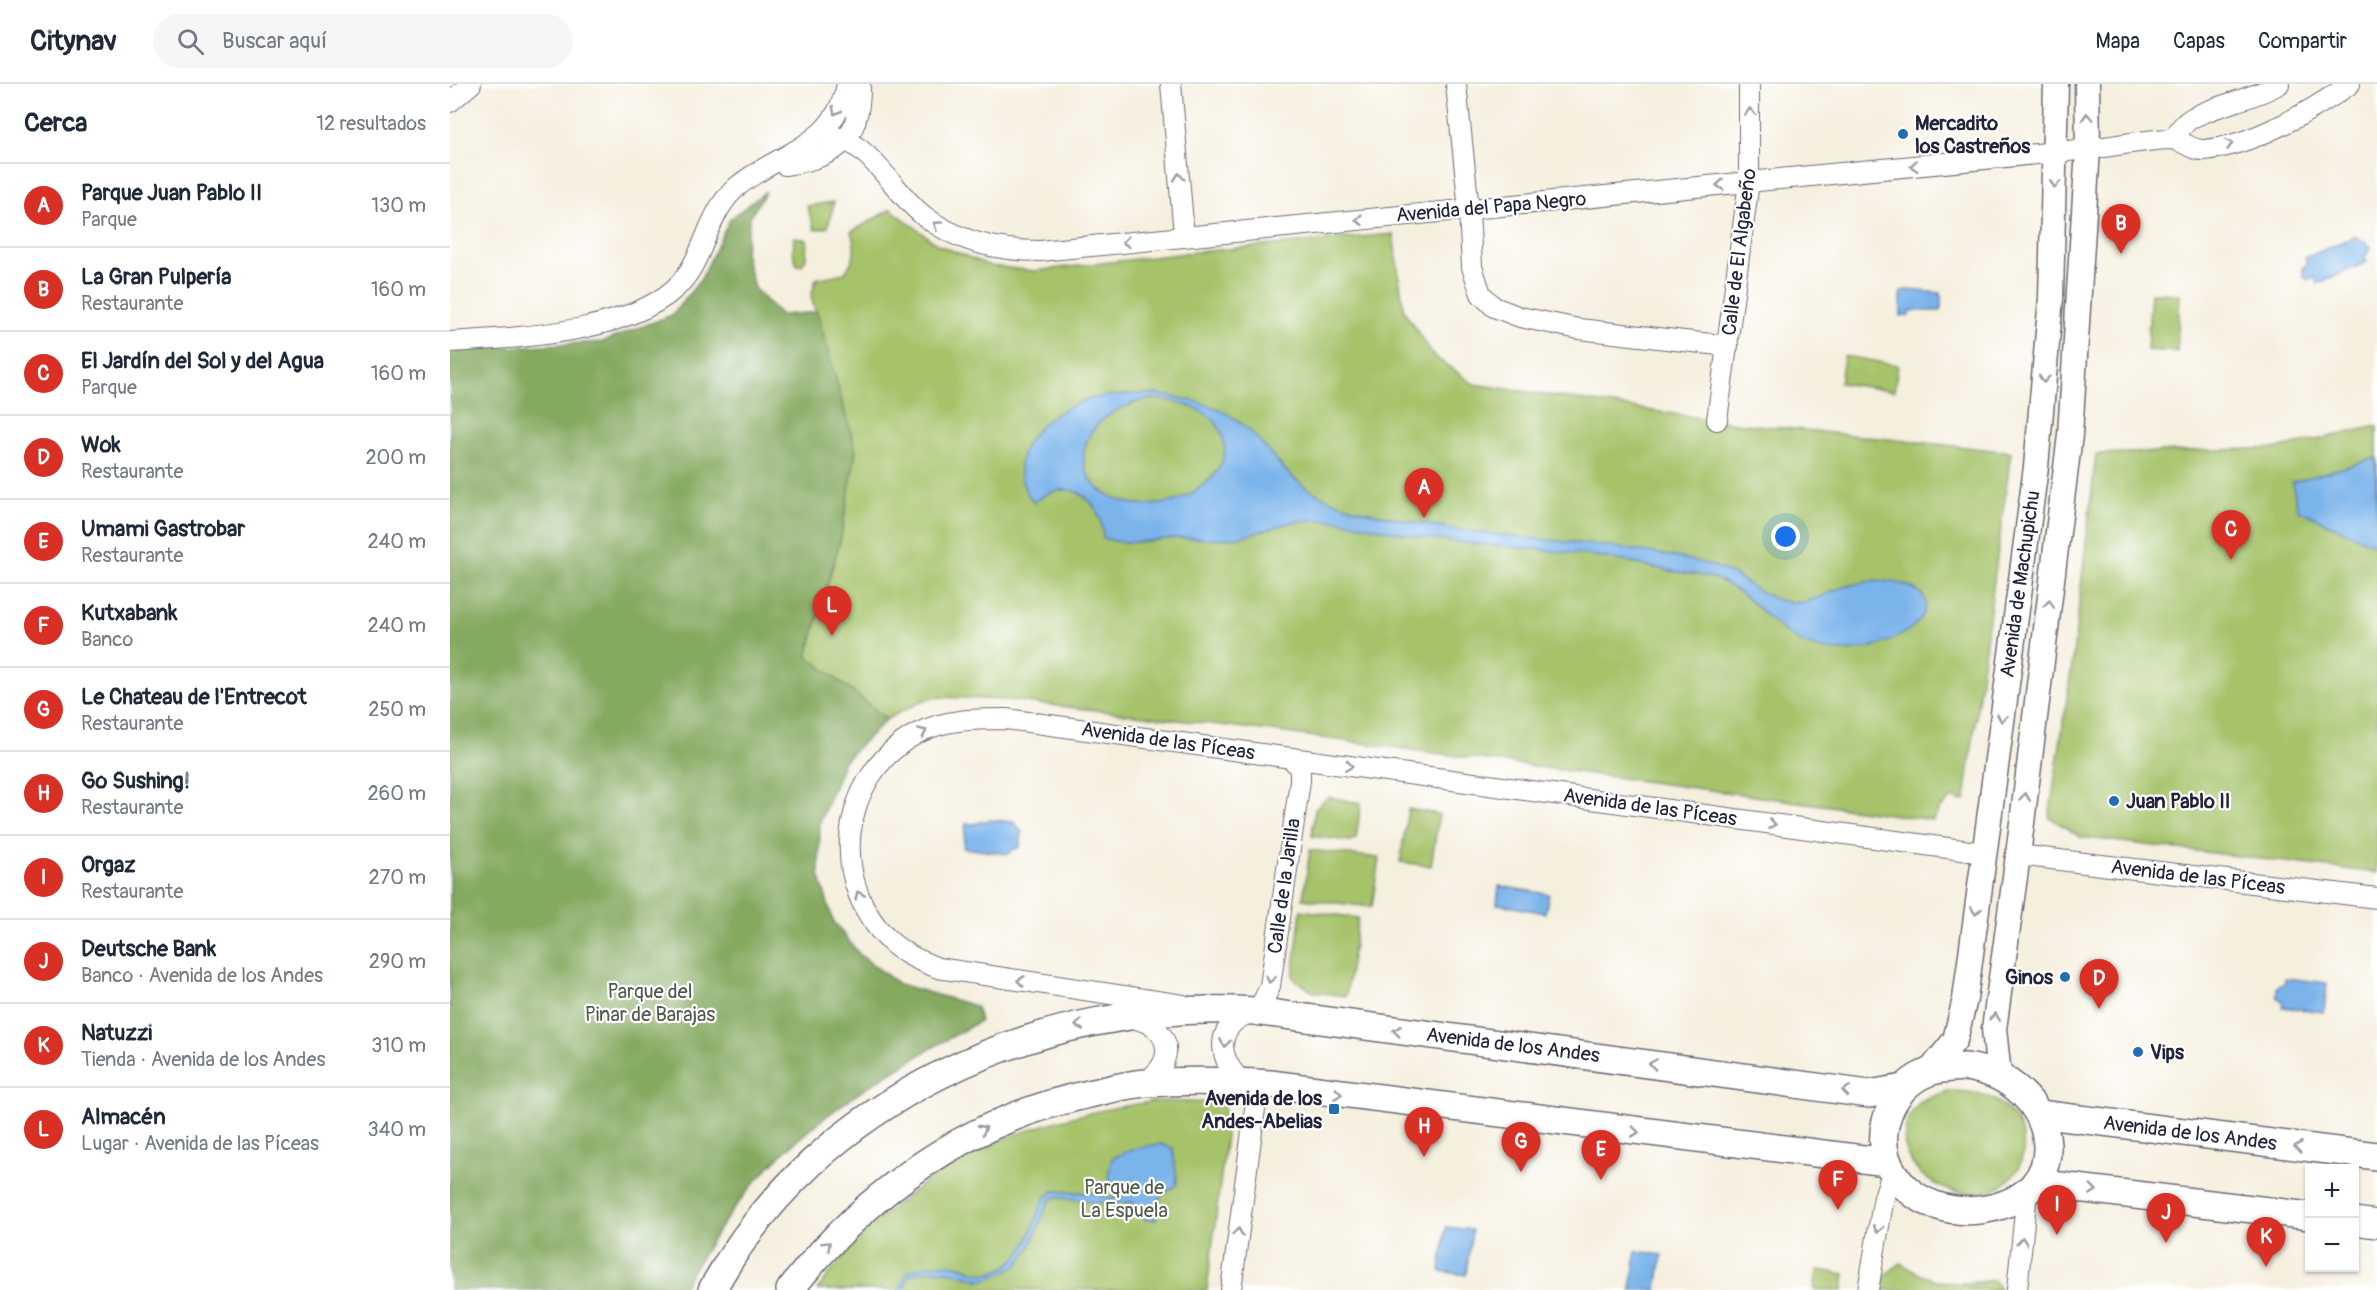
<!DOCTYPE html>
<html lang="es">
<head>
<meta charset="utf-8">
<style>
	body { margin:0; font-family:Pangolin,sans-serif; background:#f6f6f7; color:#1f2937 }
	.controls { position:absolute; right:18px; bottom:18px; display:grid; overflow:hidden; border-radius:0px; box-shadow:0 2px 4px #0004 }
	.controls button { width:54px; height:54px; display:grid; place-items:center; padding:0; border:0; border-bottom:2px solid #e0e1e3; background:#fff; color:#1f2937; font:30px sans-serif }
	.you { position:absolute; left:1336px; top:453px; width:21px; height:21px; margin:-15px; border:4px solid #fff; border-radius:50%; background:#1a73e8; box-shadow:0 0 0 9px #1a73e833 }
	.badge { display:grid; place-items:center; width:39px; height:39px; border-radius:50%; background:#d93025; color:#fff; font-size:20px; font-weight:700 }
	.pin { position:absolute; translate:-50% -50px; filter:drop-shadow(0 2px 3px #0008) }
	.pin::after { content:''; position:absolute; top:32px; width:21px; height:18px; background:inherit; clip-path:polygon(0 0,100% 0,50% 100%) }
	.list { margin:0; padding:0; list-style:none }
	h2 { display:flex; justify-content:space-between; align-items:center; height:78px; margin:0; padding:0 24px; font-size:26px }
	h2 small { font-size:20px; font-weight:400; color:#747a83 }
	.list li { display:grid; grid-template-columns:39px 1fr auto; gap:18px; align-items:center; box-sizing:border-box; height:84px; padding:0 24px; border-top:2px solid #e0e1e3 }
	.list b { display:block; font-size:22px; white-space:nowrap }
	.list p { margin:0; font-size:20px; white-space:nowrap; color:#747a83 }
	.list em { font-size:20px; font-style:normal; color:#747a83 }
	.icon { flex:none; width:33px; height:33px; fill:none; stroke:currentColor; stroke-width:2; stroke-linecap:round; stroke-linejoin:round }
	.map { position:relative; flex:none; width:1927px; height:1206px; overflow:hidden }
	header { display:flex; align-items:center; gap:36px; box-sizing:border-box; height:84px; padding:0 30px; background:#fff; border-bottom:2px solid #e0e1e3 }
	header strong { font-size:28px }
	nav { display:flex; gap:33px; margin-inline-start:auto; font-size:21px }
	.search { width:420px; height:54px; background:#f6f6f7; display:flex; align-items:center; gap:15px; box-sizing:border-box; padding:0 21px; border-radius:33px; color:#747a83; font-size:22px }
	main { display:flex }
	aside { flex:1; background:#fff }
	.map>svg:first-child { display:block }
</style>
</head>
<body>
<header>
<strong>Citynav</strong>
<div class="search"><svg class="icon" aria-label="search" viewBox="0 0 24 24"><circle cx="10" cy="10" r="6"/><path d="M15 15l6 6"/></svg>Buscar aquí</div>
<nav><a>Mapa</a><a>Capas</a><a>Compartir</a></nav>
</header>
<main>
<aside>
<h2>Cerca<small>12 resultados</small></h2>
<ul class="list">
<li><span class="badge">A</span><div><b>Parque Juan Pablo II</b><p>Parque</p></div><em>130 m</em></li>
<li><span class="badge">B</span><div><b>La Gran Pulpería</b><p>Restaurante</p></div><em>160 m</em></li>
<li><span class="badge">C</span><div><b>El Jardín del Sol y del Agua</b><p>Parque</p></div><em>160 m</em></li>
<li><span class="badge">D</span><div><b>Wok</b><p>Restaurante</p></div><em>200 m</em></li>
<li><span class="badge">E</span><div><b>Umami Gastrobar</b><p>Restaurante</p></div><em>240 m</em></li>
<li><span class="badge">F</span><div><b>Kutxabank</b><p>Banco</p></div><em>240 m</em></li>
<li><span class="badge">G</span><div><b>Le Chateau de l'Entrecot</b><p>Restaurante</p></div><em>250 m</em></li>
<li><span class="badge">H</span><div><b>Go Sushing!</b><p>Restaurante</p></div><em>260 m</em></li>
<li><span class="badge">I</span><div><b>Orgaz</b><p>Restaurante</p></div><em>270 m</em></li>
<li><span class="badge">J</span><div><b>Deutsche Bank</b><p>Banco · Avenida de los Andes</p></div><em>290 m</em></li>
<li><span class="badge">K</span><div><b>Natuzzi</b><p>Tienda · Avenida de los Andes</p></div><em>310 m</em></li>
<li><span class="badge">L</span><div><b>Almacén</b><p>Lugar · Avenida de las Píceas</p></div><em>340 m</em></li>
</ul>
</aside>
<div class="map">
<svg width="1927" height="1206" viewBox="0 0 1927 1206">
	<rect width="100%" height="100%" fill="#fff"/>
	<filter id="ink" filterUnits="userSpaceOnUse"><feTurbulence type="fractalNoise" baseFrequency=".0167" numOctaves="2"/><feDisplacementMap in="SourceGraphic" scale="12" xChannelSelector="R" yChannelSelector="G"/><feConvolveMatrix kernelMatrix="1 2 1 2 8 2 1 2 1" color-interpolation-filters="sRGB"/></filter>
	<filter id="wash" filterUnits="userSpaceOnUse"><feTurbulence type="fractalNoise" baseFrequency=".008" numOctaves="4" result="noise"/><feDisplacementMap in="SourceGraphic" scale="24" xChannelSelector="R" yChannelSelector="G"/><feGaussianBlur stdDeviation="1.35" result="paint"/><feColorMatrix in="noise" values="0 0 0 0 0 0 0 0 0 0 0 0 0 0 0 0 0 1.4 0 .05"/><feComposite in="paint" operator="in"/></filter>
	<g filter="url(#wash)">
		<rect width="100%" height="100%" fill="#f5efde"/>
		<!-- green -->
		<g fill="#a6c36b" stroke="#647253" stroke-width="1.5">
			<path d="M 384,118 L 378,143 L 365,146 L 357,122 Z"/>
			<path d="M 441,125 L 488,161 L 541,182 L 585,187 L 745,168 L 943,150 L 954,227 L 984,272 L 1024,300 L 1277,338 L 1561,368 L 1515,716 L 1509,717 L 1503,714 L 1490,724 L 1483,736 L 821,647 L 558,616 L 487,613 L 472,617 L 437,635 L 357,572 L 391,453 L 406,367 L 361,213 L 366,195 L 395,189 C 405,173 407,166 401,148 Z"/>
			<path d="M 344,153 L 357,156 L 356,174 L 352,181 L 347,181 L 343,168 Z"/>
			<path d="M 1701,209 L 1730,210 L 1727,268 L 1697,266 Z"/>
			<path d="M 1394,272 L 1448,281 L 1444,307 L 1390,299 Z"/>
			<path d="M 1927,342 L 1927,789 L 1630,753 L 1599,733 L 1622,581 L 1646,370 L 1830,364 Z"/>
			<path d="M 878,713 L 911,719 L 906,755 L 899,757 L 862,752 L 865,725 Z"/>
			<path d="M 958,725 L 989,730 L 981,782 L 950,778 Z"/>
			<path d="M 860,766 L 929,774 L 922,823 L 853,815 Z"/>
			<path d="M 851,826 L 908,834 L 896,912 L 863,908 L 843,894 Z"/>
			<path d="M 1498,1007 C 1510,1007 1522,1007 1534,1011 C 1569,1023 1588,1066 1560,1095 C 1523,1131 1439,1094 1457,1040 C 1459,1034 1463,1025 1468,1020 C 1476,1014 1488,1011 1498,1007 Z"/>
			<path d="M 708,1017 L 774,1019 L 776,1051 L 757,1206 L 367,1206 C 457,1084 561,1036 708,1017 Z"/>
			<path d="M 1451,1179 C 1481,1201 1509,1202 1544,1196 L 1550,1206 L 1433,1206 L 1435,1191 Z"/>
			<path d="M 1367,1186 L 1395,1190 L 1393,1206 L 1364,1206 Z"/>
		</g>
		<!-- forest -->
		<path fill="#84a95f" stroke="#53664d" stroke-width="1.5" d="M 316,107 L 300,133 L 295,168 L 304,204 L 331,231 L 367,228 L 406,367 L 391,453 L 357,572 L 437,635 L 394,677 L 370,738 L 369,790 L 383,837 L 410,871 L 449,900 L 526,922 L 530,937 C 454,979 379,1021 319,1083 C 284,1119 256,1164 231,1206 L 0,1206 L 0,266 L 152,258 L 222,231 L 251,195 L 280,135 Z"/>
		<!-- water -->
		<g fill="#7ab4eb" stroke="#4e6b93" stroke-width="1.5" fill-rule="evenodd">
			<path d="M 1906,152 L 1909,157 L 1915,157 L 1921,163 L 1915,173 L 1917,178 L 1867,200 L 1865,194 L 1858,196 L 1853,192 L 1853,183 L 1857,180 L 1855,174 Z"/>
			<path d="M 1456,206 L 1491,209 L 1491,227 L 1460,227 L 1459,232 L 1451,232 L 1451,208 Z"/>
			<path d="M 706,310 C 734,314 764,319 787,336 C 813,354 827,384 854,402 C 888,425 936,432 976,440 C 1063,457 1153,456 1240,476 C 1253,479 1268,482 1280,489 C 1298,498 1313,513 1333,517 C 1364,523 1373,508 1398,502 C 1418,496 1448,494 1466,506 C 1484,517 1474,535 1459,546 C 1423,570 1374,576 1338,550 C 1315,533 1298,511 1271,497 C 1255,490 1238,490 1221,487 C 1201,484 1182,478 1162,475 C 1103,465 1042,463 983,455 C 946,450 900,435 864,436 C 838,436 814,448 789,453 C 769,456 749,454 729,454 C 702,455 680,463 653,454 C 653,414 617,389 584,419 C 545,372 595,326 641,315 C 663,310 684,310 706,310 ZM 700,315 C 719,315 744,321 760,333 C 765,336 768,342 771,348 C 781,372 768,392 748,405 C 737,413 723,419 710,420 C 620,429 601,335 700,315 Z"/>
			<path d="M 1926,374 L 1927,462 L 1848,426 L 1842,398 Z"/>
			<path d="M 539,736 L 564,738 L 572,748 L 570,763 L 562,766 L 559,770 L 513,764 L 516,739 L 523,740 Z"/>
			<path d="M 1049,802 L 1099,810 L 1095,829 L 1047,820 Z"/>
			<path d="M 1835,894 L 1877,899 L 1874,928 L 1832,923 L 1833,918 L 1827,913 L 1827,903 L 1835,899 Z"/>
			<path d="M 710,1060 L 723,1064 L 727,1097 L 726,1101 L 709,1114 L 706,1136 L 696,1136 L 691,1126 L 682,1118 L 661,1120 L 605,1113 C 590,1118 589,1168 561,1185 C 554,1189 540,1195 531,1196 C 526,1196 518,1192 513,1191 C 495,1185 477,1184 459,1192 L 454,1206 L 450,1206 L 457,1188 C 468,1184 486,1179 498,1180 C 523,1181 528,1199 555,1183 C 587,1164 583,1116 604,1107 L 643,1109 L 665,1116 C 661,1099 655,1091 663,1073 L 687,1064 Z"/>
			<path d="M 996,1143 L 1022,1146 L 1016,1191 L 990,1187 Z"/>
			<path d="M 1186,1167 L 1212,1171 L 1207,1206 L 1181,1206 Z"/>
		</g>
	</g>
	<g filter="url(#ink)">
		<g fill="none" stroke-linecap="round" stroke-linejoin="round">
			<defs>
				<g id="minor">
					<path d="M 721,0 L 734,151"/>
					<path d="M 1006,0 L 1019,126 L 1022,183 L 1031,210 L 1044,223 L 1070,233 L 1129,245 L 1278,262"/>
					<path d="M 0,18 L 21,0"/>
					<path d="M 369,51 C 417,49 440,106 474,132 C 508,158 548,167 590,167 L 1638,65 C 1665,62 1693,56 1720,55 C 1732,55 1741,67 1754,66 C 1801,62 1862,27 1900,0"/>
					<path d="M 1723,55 C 1729,47 1733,39 1742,34 C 1768,20 1801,16 1829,0"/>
					<path d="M 335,81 C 389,74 411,54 410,0"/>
					<path d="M 0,258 C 65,254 190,249 233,196 C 256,168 258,127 288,102 C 329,68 385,63 397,0"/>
					<path d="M 1267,336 L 1299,98 L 1299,0"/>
					<path d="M 1568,771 L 1927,814"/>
					<path d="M 733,921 L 488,884 C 472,878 456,871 443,860 C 377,801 388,693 466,650 C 494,635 525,635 556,635 L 1534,769"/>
					<path d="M 681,934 C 702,937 723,953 714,977 C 711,986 702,993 695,999"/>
					<path d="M 793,998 C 775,983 763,956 785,937 C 792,931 802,930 809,923 C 814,917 817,909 820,902 L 850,697 L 850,686 L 842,674"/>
					<path d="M 781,1206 L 806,1017 L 820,1000"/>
					<path d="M 1418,1206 L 1434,1113 L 1442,1089"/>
					<path d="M 1567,1206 L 1577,1108"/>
				</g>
				<g id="tertiary">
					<path d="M 1479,988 L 1505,956 L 1515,915 L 1586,383 L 1601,214 L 1606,0"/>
					<path d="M 1549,991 L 1544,945 L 1568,771 L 1620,351 L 1638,65 L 1637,0"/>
				</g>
				<g id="secondary">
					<path d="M 1515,983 C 1608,994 1634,1114 1529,1126 C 1467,1133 1412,1082 1442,1021 C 1450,1006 1463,994 1479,988 C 1490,984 1503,984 1515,983 Z"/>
					<path d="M 1589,1030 L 1927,1072"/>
					<path d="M 1585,1099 L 1860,1132"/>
					<path d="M 1904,1137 L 1927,1140"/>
					<path d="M 262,1206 C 366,1014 592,914 804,927 L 1419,1010 L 1454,1004"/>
					<path d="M 340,1206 C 416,1108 517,1036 639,1010 C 657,1006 678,1000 697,999 C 738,996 779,997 820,1000 L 1437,1078"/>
				</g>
			</defs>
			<!-- minor casing -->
			<use href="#minor" stroke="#6c6a74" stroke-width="22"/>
			<!-- tertiary casing -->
			<use href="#tertiary" stroke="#6c6a74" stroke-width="27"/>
			<!-- secondary casing -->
			<use href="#secondary" stroke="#6c6a74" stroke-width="30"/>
			<!-- minor -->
			<use href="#minor" stroke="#fff" stroke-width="20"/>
			<!-- tertiary -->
			<use href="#tertiary" stroke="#fff" stroke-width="24"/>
			<!-- secondary -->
			<use href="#secondary" stroke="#fff" stroke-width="27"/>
		</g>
		<!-- one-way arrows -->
		<defs><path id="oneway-chevron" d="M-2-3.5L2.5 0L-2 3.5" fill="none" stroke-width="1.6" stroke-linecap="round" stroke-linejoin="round" transform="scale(1.5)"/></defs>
		<g stroke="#9c9ca7">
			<use href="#oneway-chevron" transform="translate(386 27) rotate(118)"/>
			<use href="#oneway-chevron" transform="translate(1300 28) rotate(-92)"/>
			<use href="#oneway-chevron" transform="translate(1637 33) rotate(-92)"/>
			<use href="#oneway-chevron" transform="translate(1779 60) rotate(-15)"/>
			<use href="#oneway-chevron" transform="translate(1464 82) rotate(174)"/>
			<use href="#oneway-chevron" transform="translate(729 93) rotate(-95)"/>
			<use href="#oneway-chevron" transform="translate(1605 100) rotate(92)"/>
			<use href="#oneway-chevron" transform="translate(1270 101) rotate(175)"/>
			<use href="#oneway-chevron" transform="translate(909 136) rotate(175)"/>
			<use href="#oneway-chevron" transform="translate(487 141) rotate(-147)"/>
			<use href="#oneway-chevron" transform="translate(676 158) rotate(174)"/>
			<use href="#oneway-chevron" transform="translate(1594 295) rotate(95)"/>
			<use href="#oneway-chevron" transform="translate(1599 520) rotate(-83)"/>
			<use href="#oneway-chevron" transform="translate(1552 634) rotate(98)"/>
			<use href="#oneway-chevron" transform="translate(473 648) rotate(-25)"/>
			<use href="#oneway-chevron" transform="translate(899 682) rotate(8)"/>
			<use href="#oneway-chevron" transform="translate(1575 713) rotate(-83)"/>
			<use href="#oneway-chevron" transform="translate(1322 740) rotate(8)"/>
			<use href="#oneway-chevron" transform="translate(409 811) rotate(-114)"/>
			<use href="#oneway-chevron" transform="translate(1526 827) rotate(98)"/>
			<use href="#oneway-chevron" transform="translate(820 895) rotate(101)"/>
			<use href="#oneway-chevron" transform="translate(571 897) rotate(-173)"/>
			<use href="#oneway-chevron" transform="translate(1545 933) rotate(-84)"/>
			<use href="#oneway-chevron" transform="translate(629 941) rotate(169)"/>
			<use href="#oneway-chevron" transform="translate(947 947) rotate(-173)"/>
			<use href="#oneway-chevron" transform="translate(775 959) rotate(97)"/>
			<use href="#oneway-chevron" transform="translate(1203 980) rotate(-172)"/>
			<use href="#oneway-chevron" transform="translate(1396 1007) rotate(-172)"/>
			<use href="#oneway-chevron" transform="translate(888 1010) rotate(7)"/>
			<use href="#oneway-chevron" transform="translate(533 1045) rotate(-28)"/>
			<use href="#oneway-chevron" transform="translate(1185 1048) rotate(7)"/>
			<use href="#oneway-chevron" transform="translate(1848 1063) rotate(-173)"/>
			<use href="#oneway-chevron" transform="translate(1643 1106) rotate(7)"/>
			<use href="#oneway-chevron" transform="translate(1428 1145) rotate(101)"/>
			<use href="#oneway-chevron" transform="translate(788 1148) rotate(-82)"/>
			<use href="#oneway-chevron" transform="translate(1572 1157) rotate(-85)"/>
			<use href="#oneway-chevron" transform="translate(377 1161) rotate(-44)"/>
		</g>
	</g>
	<!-- markers -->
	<g fill="#1f6fb2" stroke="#fff" stroke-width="2">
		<circle cx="1453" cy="50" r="6"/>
		<circle cx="1664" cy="717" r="6"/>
		<circle cx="1615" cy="893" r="6"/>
		<circle cx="1688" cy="968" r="6"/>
		<rect x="878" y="1019" width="12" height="12" rx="3"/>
	</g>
	<g text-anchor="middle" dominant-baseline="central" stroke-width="4.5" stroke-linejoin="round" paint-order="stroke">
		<!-- poi labels -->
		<g font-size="20" font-weight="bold" fill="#22223b" stroke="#fff" text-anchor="start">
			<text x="1465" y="39">Mercadito<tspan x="1465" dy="23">los Castreños</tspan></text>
			<text x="1676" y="717">Juan Pablo II</text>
			<text x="1603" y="893" text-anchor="end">Ginos</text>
			<text x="1700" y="968">Vips</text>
			<text x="872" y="1014" text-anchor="end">Avenida de los<tspan x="872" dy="23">Andes-Abelias</tspan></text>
		</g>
		<!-- street labels -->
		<g font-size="20" fill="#22223b" stroke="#fff">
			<text transform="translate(1041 123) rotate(-5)">Avenida del Papa Negro</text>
			<text transform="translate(1289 168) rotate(-83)">Calle de El Algabeño</text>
			<text transform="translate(1570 500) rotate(-82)">Avenida de Machupichu</text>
			<text transform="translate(718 657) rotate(8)">Avenida de las Píceas</text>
			<text transform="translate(1200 723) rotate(8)">Avenida de las Píceas</text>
			<text transform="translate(1748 793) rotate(7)">Avenida de las Píceas</text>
			<text transform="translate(834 802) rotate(-82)">Calle de la Jarilla</text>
			<text transform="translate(1063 961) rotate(7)">Avenida de los Andes</text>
			<text transform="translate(1740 1049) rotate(7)">Avenida de los Andes</text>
		</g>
		<!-- park labels -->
		<g font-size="20" fill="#505a4c" stroke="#fff">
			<text x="200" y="907">Parque del<tspan x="200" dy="23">Pinar de Barajas</tspan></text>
			<text x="674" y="1103">Parque de<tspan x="674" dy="23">La Espuela</tspan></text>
		</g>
	</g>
</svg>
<div class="controls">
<button>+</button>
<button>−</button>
</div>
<div class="you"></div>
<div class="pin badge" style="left:974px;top:434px">A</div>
<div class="pin badge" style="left:1671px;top:170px">B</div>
<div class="pin badge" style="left:1781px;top:476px">C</div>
<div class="pin badge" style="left:1649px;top:925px">D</div>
<div class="pin badge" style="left:1151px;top:1096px">E</div>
<div class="pin badge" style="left:1388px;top:1126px">F</div>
<div class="pin badge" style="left:1071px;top:1088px">G</div>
<div class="pin badge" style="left:974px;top:1073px">H</div>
<div class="pin badge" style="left:1607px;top:1151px">I</div>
<div class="pin badge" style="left:1716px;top:1159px">J</div>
<div class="pin badge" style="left:1816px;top:1183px">K</div>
<div class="pin badge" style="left:382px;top:552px">L</div>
</div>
</main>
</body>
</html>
